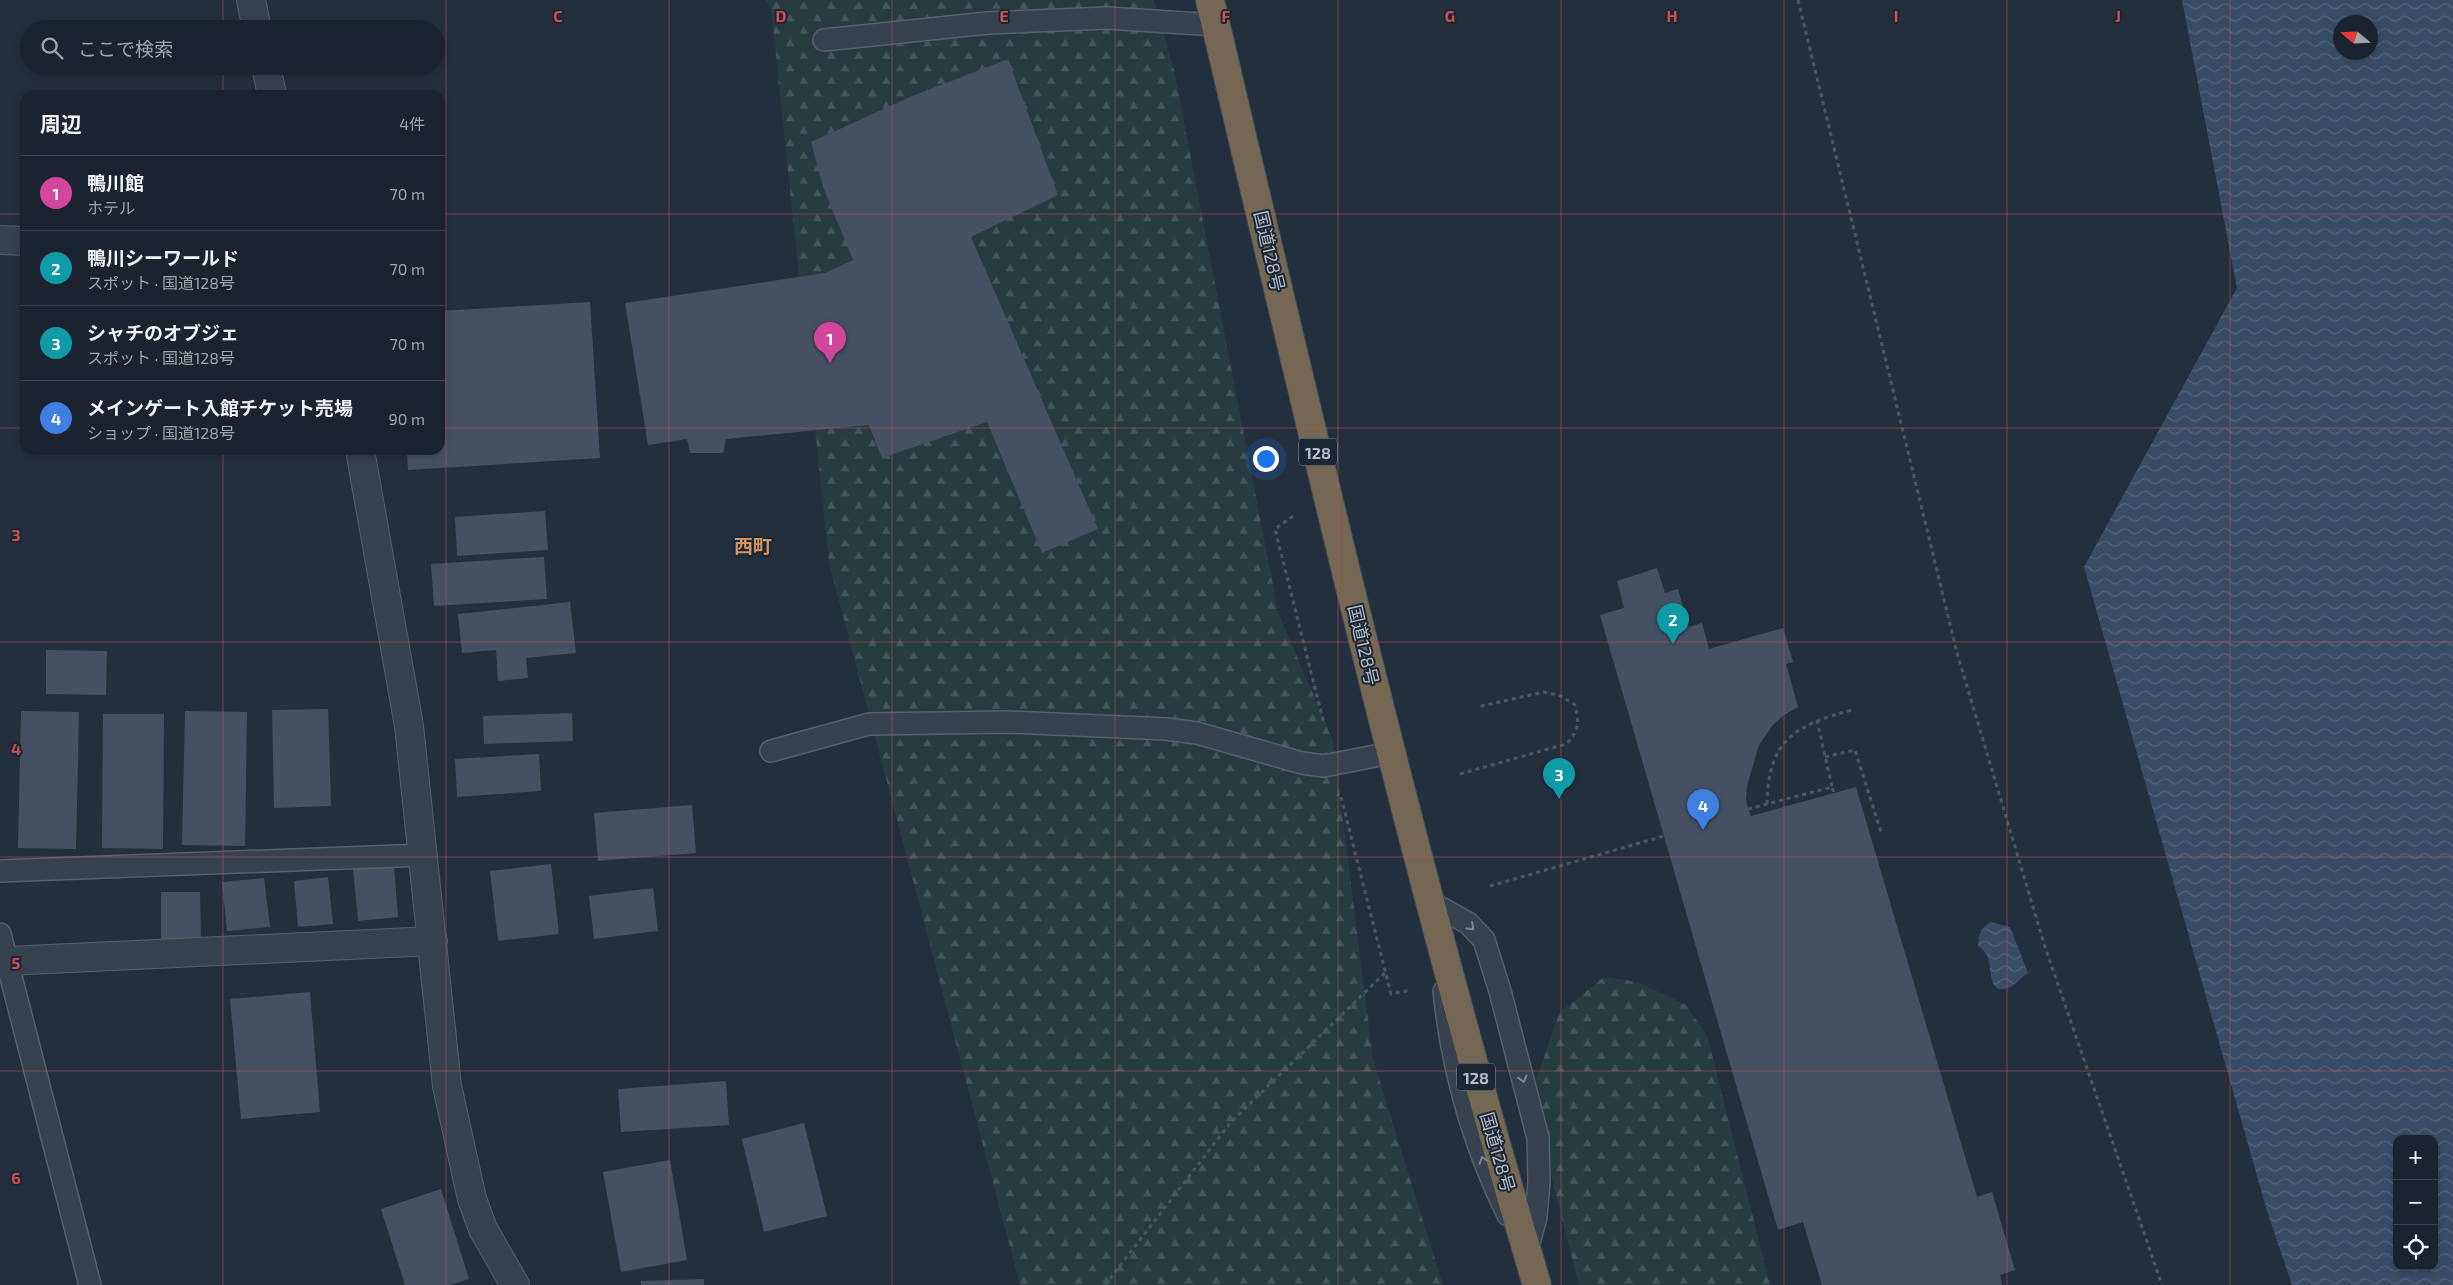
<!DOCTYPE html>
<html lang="ja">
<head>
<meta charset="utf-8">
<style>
	body { margin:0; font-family:"Exo 2","Noto Sans JP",sans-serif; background:#242b36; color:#f1f3f6 }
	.controls { position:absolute; right:15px; bottom:15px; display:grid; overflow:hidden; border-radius:10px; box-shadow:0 2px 8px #0003 }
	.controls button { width:45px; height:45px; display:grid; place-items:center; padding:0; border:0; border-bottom:1px solid #39404a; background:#1b232e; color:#f1f3f6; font:25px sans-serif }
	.compass { position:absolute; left:2333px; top:15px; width:45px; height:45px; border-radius:50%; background:#1b232e; box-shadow:0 2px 8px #0003; rotate:289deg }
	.you { position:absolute; left:1265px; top:458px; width:18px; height:18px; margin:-12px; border:4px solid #fff; border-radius:50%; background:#1a73e8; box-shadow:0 0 0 8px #1a73e833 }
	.badge { display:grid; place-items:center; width:32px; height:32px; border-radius:50%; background:#8bbbb9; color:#fff; font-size:16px; font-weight:700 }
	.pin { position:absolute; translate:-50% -41px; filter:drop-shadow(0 1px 2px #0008) }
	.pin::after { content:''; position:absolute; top:26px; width:18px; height:15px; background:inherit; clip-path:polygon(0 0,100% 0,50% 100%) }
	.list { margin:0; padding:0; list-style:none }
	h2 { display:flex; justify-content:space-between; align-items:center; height:65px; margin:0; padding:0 20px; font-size:21px }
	h2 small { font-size:16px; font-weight:400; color:#a0a4aa }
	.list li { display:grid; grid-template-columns:32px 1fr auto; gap:15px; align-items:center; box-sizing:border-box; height:75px; padding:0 20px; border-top:1px solid #39404a }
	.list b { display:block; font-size:19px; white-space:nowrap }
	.list p { margin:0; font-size:16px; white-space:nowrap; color:#a0a4aa }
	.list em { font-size:16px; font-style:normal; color:#a0a4aa }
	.icon { flex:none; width:28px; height:28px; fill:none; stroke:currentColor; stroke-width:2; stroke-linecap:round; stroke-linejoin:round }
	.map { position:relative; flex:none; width:2453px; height:1285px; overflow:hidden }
	.search { position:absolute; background:#1b232e; box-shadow:0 2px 8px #0003; left:20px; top:20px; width:425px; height:55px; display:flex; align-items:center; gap:12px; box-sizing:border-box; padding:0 18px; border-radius:28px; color:#a0a4aa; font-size:19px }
	.panel { position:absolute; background:#1b232e; box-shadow:0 2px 8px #0003; left:20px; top:90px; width:425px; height:365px; border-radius:15px }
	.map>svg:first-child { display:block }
</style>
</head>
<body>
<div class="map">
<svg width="2453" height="1285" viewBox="0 0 2453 1285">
	<defs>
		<pattern id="forest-firs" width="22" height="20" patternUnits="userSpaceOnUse" patternTransform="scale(1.25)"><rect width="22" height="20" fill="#263c3f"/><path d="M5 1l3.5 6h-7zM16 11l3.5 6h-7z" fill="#435659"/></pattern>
		<pattern id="water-waves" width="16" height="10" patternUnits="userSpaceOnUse" patternTransform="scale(1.25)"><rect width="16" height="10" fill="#394c67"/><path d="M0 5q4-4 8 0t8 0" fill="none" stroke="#53647b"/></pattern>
	</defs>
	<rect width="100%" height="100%" fill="#242f3e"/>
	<!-- forest -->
	<g fill="url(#forest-firs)">
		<path d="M 766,0 L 1154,0 L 1174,70 L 1278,612 L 1333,741 L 1373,1059 L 1443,1285 L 1020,1285 L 829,563 L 771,8 Z"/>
		<path d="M 1604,977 L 1638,982 L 1686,1005 L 1707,1035 L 1770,1285 L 1579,1285 L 1531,1096 L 1559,1013 Z"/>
	</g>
	<!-- water -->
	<g fill="url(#water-waves)" fill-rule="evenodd">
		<path d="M 2182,0 L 2453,0 L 2453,1285 L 2292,1285 L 2267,1211 L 2084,567 L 2237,288 ZM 2340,22 L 2370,22 L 2370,52 L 2340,52 ZM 2397,1139 L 2434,1139 L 2434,1266 L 2397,1266 Z"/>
		<path d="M 1991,922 L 2010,927 L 2028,973 C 2022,977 2018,982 2012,986 C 1988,999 1992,970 1988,958 C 1986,952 1982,949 1978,946 C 1979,934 1980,928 1991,922 Z"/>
	</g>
	<!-- building -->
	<g fill="#455162">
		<path d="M 1008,59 L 1058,195 L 971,237 L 1098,529 L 1042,553 L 987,422 L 882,458 L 869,425 L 726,439 L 723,453 L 690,453 L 687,439 L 648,445 L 625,303 L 825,273 L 853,260 L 823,187 L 811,142 L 910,97 Z"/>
		<path d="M 590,302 L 600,458 L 408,470 L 407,450 L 440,450 L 440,311 Z"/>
		<path d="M 545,511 L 548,550 L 457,556 L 455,517 Z"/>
		<path d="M 544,557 L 547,599 L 434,606 L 431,564 Z"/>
		<path d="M 1657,568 L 1665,593 L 1678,589 L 1689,627 L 1702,623 L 1709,649 L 1783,628 L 1793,662 L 1786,664 L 1798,707 L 1784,715 L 1772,726 L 1759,745 L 1747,786 L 1746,799 L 1748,809 L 1751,816 L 1856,787 L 1977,1197 L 1992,1192 L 2015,1270 L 2000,1275 L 2002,1285 L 1822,1285 L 1803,1222 L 1778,1230 L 1600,615 L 1624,608 L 1617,581 Z"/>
		<path d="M 570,602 L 576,653 L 526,658 L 528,678 L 498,681 L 496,650 L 462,653 L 458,614 Z"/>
		<path d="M 46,650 L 107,651 L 106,695 L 46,694 Z"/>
		<path d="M 328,709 L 331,806 L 274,808 L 272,710 Z"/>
		<path d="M 21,711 L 79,712 L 76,849 L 18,848 Z"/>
		<path d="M 185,711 L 247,712 L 245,846 L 182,845 Z"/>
		<path d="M 572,713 L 573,741 L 484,744 L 483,716 Z"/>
		<path d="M 103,714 L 164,714 L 163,849 L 102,848 Z"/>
		<path d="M 539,754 L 541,791 L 457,797 L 455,759 Z"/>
		<path d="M 692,805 L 696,853 L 598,861 L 594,813 Z"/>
		<path d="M 551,864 L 559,934 L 498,941 L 490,871 Z"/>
		<path d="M 394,865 L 398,917 L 358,921 L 353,868 Z"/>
		<path d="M 328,877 L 333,924 L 298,927 L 294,881 Z"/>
		<path d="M 264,878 L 270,927 L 227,931 L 222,882 Z"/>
		<path d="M 653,888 L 658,931 L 594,939 L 589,896 Z"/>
		<path d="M 161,892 L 200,892 L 201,940 L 161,940 Z"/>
		<path d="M 310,992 L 320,1112 L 241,1119 L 230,999 Z"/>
		<path d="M 726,1081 L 729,1125 L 621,1132 L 618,1089 Z"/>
		<path d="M 804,1123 L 827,1216 L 764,1232 L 742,1139 Z"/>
		<path d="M 670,1160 L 687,1260 L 621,1272 L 603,1172 Z"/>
		<path d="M 441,1189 L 469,1279 L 450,1285 L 405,1285 L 381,1209 Z"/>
		<path d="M 704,1279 L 704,1285 L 641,1285 L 641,1281 Z"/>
	</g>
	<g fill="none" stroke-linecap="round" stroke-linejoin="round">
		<defs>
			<g id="lane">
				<path d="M 824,40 L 988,23 L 1107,18 L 1216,25"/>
				<path d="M 771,751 L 869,724 L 1008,722 L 1166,729 L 1197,733 L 1302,763 L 1324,766 L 1390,753"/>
				<path d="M 0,871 L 424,855"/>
				<path d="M 1430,902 L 1468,923 L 1484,940 L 1500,991 L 1538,1138 L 1539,1182 L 1536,1217 L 1527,1251"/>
				<path d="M 0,934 L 90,1285"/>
				<path d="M 1444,991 C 1452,1068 1474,1146 1508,1215"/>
			</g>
			<g id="street">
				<path d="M 251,0 L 257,29"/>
				<path d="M 266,66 L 272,95"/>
				<path d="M 0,240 L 25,241"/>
				<path d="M 360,450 L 409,726 L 447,1086 L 472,1199 L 483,1229 L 515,1285"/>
				<path d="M 7,961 L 433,941"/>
			</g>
			<path id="highway" d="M 1210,0 C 1311,430 1411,861 1537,1285"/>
		</defs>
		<!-- lane casing -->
		<use href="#lane" stroke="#565f6c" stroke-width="24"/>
		<!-- street casing -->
		<use href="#street" stroke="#565f6c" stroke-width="30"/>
		<!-- highway casing -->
		<use href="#highway" stroke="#434c59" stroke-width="30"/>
		<!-- path -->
		<g stroke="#44595c" stroke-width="3" stroke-dasharray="4 4" stroke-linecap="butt">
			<path d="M 1798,0 L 1957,653 L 2045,947 L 2162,1285"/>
			<path d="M 1293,516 L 1275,529 L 1324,724"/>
			<path d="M 1817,720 L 1832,787"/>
			<path d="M 1825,757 L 1855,750 L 1882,835"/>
			<path d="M 1460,774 L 1566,744 C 1580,730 1579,723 1575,705 L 1561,696 L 1544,692 L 1477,707"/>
			<path d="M 1341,797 L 1391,994 L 1411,990"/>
			<path d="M 1767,804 C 1768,740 1795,725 1852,710"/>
			<path d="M 1748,809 L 1832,787 L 1834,793"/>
			<path d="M 1490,886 L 1664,836"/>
			<path d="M 1105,1285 L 1231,1122 L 1386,972"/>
		</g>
		<!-- lane -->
		<use href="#lane" stroke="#38414e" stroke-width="21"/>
		<!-- street -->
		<use href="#street" stroke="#38414e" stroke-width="28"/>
		<!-- highway -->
		<use href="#highway" stroke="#746855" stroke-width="28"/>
	</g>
	<!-- one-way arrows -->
	<defs><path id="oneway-chevron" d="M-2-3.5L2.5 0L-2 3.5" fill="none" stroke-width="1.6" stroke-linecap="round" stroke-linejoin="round" transform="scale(1.25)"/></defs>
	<g stroke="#7c8592">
		<use href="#oneway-chevron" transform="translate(1471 927) rotate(43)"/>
		<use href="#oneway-chevron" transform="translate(1523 1079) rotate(75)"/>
		<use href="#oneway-chevron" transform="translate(1483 1160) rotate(-108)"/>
	</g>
	<!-- grid -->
	<path fill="none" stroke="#ce4d50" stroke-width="1" stroke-opacity="0.55" d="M 223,0 L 223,29M 446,0 L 446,1285M 669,0 L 669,1285M 892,0 L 892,1285M 1115,0 L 1115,1285M 1338,0 L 1338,1285M 1561,0 L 1561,1285M 1784,0 L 1784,1285M 2007,0 L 2007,1285M 2230,0 L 2230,1285M 223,66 L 223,95M 0,214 L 25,214M 440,214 L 2453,214M 0,428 L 25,428M 440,428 L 2453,428M 223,450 L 223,1285M 0,642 L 2453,642M 0,857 L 2453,857M 0,1071 L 2453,1071"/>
	<g text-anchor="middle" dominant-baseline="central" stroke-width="4" stroke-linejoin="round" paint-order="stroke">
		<!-- shield labels -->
		<g fill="#1d2633" stroke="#878f9c" stroke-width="1">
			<rect x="1299" y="438.5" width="38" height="27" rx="4"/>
			<rect x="1457" y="1063.5" width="38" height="27" rx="4"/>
		</g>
		<g font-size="16" font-weight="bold" fill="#b4bcc9">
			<text x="1318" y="452">128</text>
			<text x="1476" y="1077">128</text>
		</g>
		<!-- street labels -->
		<g font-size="18" fill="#b4bcc9" stroke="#1d2633">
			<text transform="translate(1270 251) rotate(77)">国道128号</text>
			<text transform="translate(1364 645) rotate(77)">国道128号</text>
			<text transform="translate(1498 1152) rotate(74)">国道128号</text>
		</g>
		<!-- neighbourhood labels -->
		<g font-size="19" font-weight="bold" fill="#d59563" stroke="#1d2633">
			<text x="753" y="545">西町</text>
		</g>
	</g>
	<g font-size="16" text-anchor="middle" font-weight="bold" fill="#ce4d50" stroke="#1d2633" stroke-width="4" stroke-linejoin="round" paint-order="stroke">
		<text x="558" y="22">C</text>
		<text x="781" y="22">D</text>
		<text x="1004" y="22">E</text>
		<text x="1226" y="22">F</text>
		<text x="1450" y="22">G</text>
		<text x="1672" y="22">H</text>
		<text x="1896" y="22">I</text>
		<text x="2118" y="22">J</text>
		<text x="16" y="541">3</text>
		<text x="16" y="755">4</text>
		<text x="16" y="969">5</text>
		<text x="16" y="1184">6</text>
	</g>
</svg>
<div class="controls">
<button>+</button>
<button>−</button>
<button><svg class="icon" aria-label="locate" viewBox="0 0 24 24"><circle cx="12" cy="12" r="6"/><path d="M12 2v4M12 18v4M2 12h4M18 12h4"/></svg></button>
</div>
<svg class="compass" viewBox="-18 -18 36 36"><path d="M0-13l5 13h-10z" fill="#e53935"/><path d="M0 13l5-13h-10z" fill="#a0a4aa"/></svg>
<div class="you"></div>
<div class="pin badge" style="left:830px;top:363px;background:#d1479c">1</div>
<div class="pin badge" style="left:1673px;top:644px;background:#0f9aa8">2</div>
<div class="pin badge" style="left:1559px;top:799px;background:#0f9aa8">3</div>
<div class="pin badge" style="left:1703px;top:830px;background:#3f7fe0">4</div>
<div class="search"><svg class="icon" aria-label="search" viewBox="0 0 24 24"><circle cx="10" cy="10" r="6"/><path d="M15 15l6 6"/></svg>ここで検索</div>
<section class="panel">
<h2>周辺<small>4件</small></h2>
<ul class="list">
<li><span class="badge" style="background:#d1479c">1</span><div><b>鴨川館</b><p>ホテル</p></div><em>70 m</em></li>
<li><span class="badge" style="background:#0f9aa8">2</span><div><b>鴨川シーワールド</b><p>スポット · 国道128号</p></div><em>70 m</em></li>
<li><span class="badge" style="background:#0f9aa8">3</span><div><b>シャチのオブジェ</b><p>スポット · 国道128号</p></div><em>70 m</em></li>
<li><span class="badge" style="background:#3f7fe0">4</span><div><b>メインゲート入館チケット売場</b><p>ショップ · 国道128号</p></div><em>90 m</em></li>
</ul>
</section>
</div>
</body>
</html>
